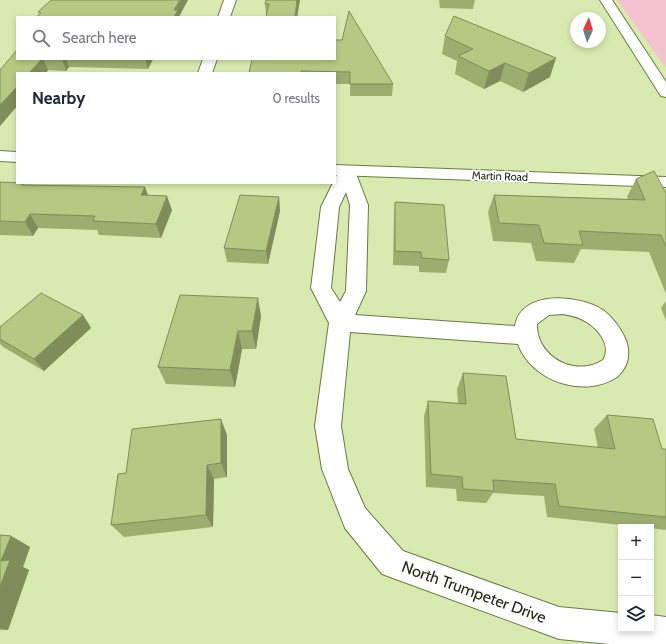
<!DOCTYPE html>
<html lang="en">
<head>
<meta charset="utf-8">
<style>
	body { margin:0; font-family:Cabin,sans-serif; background:#f6f6f7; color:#1f2937 }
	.controls { position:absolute; right:12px; bottom:12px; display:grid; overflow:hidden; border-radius:0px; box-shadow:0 2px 6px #0003 }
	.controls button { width:36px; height:36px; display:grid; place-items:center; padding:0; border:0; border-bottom:1px solid #e0e1e3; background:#fff; color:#1f2937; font:20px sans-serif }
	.compass { position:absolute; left:570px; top:12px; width:36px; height:36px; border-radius:50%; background:#fff; box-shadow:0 2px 6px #0003; rotate:4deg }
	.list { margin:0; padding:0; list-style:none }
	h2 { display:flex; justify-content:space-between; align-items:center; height:52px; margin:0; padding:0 16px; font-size:17px }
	h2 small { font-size:13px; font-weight:400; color:#747a83 }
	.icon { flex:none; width:22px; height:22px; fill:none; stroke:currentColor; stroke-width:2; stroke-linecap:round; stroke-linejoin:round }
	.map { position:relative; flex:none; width:666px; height:644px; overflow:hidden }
	.search { position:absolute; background:#fff; box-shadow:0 2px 6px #0003; left:16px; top:16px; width:320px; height:44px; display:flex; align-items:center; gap:10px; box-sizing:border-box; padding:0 14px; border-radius:0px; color:#747a83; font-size:15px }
	.panel { position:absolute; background:#fff; box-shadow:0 2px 6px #0003; left:16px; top:72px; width:320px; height:112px; border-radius:0px }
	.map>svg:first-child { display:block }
</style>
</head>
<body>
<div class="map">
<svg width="666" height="644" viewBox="0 0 666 644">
	<rect width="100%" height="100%" fill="#d9eab0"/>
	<!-- green -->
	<path fill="#f5c2cf" d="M 617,0 L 666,0 L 666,68 Z"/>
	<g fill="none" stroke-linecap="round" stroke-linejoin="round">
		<defs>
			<g id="minor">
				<path d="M 224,0 L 236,0 L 230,17 L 218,17 Z"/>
				<path d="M 600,0 L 612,0 L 666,82 L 666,97 L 661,96 L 659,93 Z"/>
				<path d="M 203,59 L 217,59 L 212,73 L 198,73 Z"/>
				<path d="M 347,166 L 353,167 L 355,171 L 368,205 L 366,291 L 355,315 L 515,326 C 521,289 580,295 603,310 C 612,317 619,326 624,336 C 627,342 629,349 628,356 C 628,363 623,372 617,377 C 584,399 531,381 518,344 L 350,332 L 341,426 L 348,469 L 365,508 L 403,551 L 559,607 L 621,613 L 621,629 L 651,629 L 651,615 L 666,617 L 666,644 L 610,644 L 559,639 L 382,574 L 345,528 L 322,469 L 315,426 L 329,323 L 311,288 L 321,207 L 333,183 L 335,183 C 335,177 338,172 341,167 ZM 346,192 L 350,205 L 346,291 L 340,302 L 331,288 L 339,207 ZM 562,314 C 568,315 575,316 581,319 C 595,325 613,344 603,360 C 576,378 536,357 537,324 L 549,315 Z"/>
			</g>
			<g id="tertiary">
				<path d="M 0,151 L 17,152 L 17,162 L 0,161 Z"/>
				<path d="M 335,165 L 666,177 L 666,187 L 335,175 Z"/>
			</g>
		</defs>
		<!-- minor casing -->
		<use href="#minor" stroke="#6b7a44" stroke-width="2"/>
		<!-- tertiary casing -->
		<use href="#tertiary" stroke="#6b7a44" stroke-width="2"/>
		<!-- minor -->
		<use href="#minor" fill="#fff" fill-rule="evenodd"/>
		<!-- tertiary -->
		<use href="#tertiary" fill="#fff" fill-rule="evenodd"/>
	</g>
	<!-- wall -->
	<g fill="#9cad70">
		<path d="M 266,0 L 300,0 L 297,17 L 266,17 L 266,15 L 265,4 Z"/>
		<path d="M 439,0 L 475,0 L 473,9 L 440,8 Z"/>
		<path d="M 445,36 L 550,77 L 523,92 L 500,81 L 484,89 L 455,74 L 457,61 L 442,54 Z"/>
		<path d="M 17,59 L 153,59 L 148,69 L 69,67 L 66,71 L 48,70 L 46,73 L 17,73 L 17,106 L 0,126 L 0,70 Z"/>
		<path d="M 335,59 L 393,84 L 392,96 L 350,96 L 350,84 L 335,84 L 335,73 L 249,73 Z"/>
		<path d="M 636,179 L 666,193 L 666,294 L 649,252 L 581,249 L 574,263 L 536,261 L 531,243 L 493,241 L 488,212 L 494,195 L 628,199 L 627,197 Z"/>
		<path d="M 0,182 L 23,183 L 24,185 L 145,187 L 148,195 L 172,210 L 161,238 L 99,235 L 97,230 L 38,228 L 33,236 L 0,235 Z"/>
		<path d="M 279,197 L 280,211 L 268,264 L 227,262 L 224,248 Z"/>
		<path d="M 395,202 L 449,260 L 446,273 L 419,272 L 419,266 L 393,265 L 394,216 Z"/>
		<path d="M 666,301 L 666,321 L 661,308 Z"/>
		<path d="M 83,315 L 91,328 L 44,371 L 3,347 L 0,344 L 0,327 Z"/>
		<path d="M 261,316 L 256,349 L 242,349 L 235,387 L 166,384 L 158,367 Z"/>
		<path d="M 463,373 L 516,439 L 598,448 L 594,429 L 607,415 L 662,449 L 666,449 L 666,529 L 665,530 L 651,528 L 651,527 L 639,527 L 547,517 L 544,496 L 493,493 L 486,503 L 457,501 L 456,489 L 426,487 L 424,416 L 428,401 L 458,403 L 457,389 Z"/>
		<path d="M 227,435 L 227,477 L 214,479 L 213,527 L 124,537 L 111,525 L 126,473 Z"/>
		<path d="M 0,535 L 11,536 L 30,547 L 23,567 L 29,570 L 8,630 L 0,630 Z"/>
	</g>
	<!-- shaded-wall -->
	<g fill="#7f8d5b">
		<path d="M 180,0 L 188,0 L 179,17 L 174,17 L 174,10 Z"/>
		<path d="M 297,0 L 300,0 L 297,17 L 295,17 Z"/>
		<path d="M 556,58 L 550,77 L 523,92 L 529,73 Z"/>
		<path d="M 42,59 L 43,59 L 48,70 L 46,73 L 29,73 Z"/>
		<path d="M 62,59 L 66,59 L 69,67 L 66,71 Z"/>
		<path d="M 145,59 L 153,59 L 148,69 Z"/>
		<path d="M 505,63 L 500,81 L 484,89 L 489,71 Z"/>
		<path d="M 17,87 L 17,106 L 0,126 L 0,105 Z"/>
		<path d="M 145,187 L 150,201 L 141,195 Z"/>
		<path d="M 167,196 L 172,210 L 161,238 L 156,224 Z"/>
		<path d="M 279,197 L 280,211 L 268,264 L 266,251 Z"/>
		<path d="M 30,214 L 38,228 L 33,236 L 25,222 Z"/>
		<path d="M 258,298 L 261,316 L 256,349 L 252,331 Z"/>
		<path d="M 83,315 L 91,328 L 44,371 L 34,359 Z"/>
		<path d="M 238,331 L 242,349 L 235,387 L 230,370 Z"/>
		<path d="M 221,419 L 227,435 L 227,477 L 221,463 Z"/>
		<path d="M 207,465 L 214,479 L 213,527 L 206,515 Z"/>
		<path d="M 11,536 L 30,547 L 23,567 L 29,570 L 8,630 L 0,628 L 0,587 L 1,561 Z"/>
	</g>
	<!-- building -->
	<g fill="#b5c982" stroke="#7f8d5b">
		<path d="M 51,0 L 180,0 L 174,10 L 178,10 L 174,17 L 36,17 L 41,13 L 38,12 Z"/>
		<path d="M 266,0 L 297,0 L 295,17 L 266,17 L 269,4 L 265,4 Z"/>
		<path d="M 349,11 L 393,84 L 350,84 L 350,72 L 301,71 L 301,73 L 249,73 L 252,59 L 335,59 L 335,40 L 342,40 Z"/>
		<path d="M 454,16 L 556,58 L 529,73 L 505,63 L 489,71 L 458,56 L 473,49 L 445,36 Z"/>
		<path d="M 17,50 L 17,59 L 42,59 L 29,73 L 17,73 L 17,87 L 0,105 L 0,70 Z"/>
		<path d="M 654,171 L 666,193 L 666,247 L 661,235 L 579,231 L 583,245 L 544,243 L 539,225 L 499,223 L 494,195 L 645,200 L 636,179 Z"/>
		<path d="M 0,182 L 23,183 L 22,185 L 145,187 L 141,195 L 167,196 L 156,224 L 93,221 L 95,216 L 30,214 L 25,222 L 0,221 Z"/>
		<path d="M 240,195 L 279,197 L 266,251 L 224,248 Z"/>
		<path d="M 395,202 L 444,205 L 449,260 L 422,258 L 421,252 L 395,251 Z"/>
		<path d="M 41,293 L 83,315 L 34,359 L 0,339 L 0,327 Z"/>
		<path d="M 180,295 L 258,298 L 252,331 L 238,331 L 230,370 L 158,367 Z"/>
		<path d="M 463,373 L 506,376 L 516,439 L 615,449 L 607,415 L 653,419 L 662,449 L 666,449 L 666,517 L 559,506 L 555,484 L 493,480 L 494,491 L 463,489 L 462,477 L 431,474 L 428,401 L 466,404 Z"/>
		<path d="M 221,419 L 221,463 L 207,465 L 206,515 L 111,525 L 118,474 L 126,473 L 132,429 Z"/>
		<path d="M 0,535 L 11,536 L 1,561 L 10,560 L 0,587 Z"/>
	</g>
	<g text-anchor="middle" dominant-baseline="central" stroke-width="4" stroke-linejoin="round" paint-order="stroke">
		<!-- far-street labels -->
		<g font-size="11" fill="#242a14" stroke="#fff">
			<text transform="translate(500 176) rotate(2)">Martin Road</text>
		</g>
		<!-- near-street labels -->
		<g font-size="16" fill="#242a14" stroke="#fff">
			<text transform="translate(474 592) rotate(20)">North Trumpeter Drive</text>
		</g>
	</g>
</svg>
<div class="controls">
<button>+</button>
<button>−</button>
<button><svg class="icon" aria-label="layers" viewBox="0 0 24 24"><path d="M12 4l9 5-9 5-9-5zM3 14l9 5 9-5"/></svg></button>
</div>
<svg class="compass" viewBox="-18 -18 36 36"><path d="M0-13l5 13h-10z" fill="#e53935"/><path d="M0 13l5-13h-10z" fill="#747a83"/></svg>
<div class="search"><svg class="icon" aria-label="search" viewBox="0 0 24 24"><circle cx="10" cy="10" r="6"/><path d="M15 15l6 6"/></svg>Search here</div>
<section class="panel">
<h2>Nearby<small>0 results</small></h2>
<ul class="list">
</ul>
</section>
</div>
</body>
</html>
